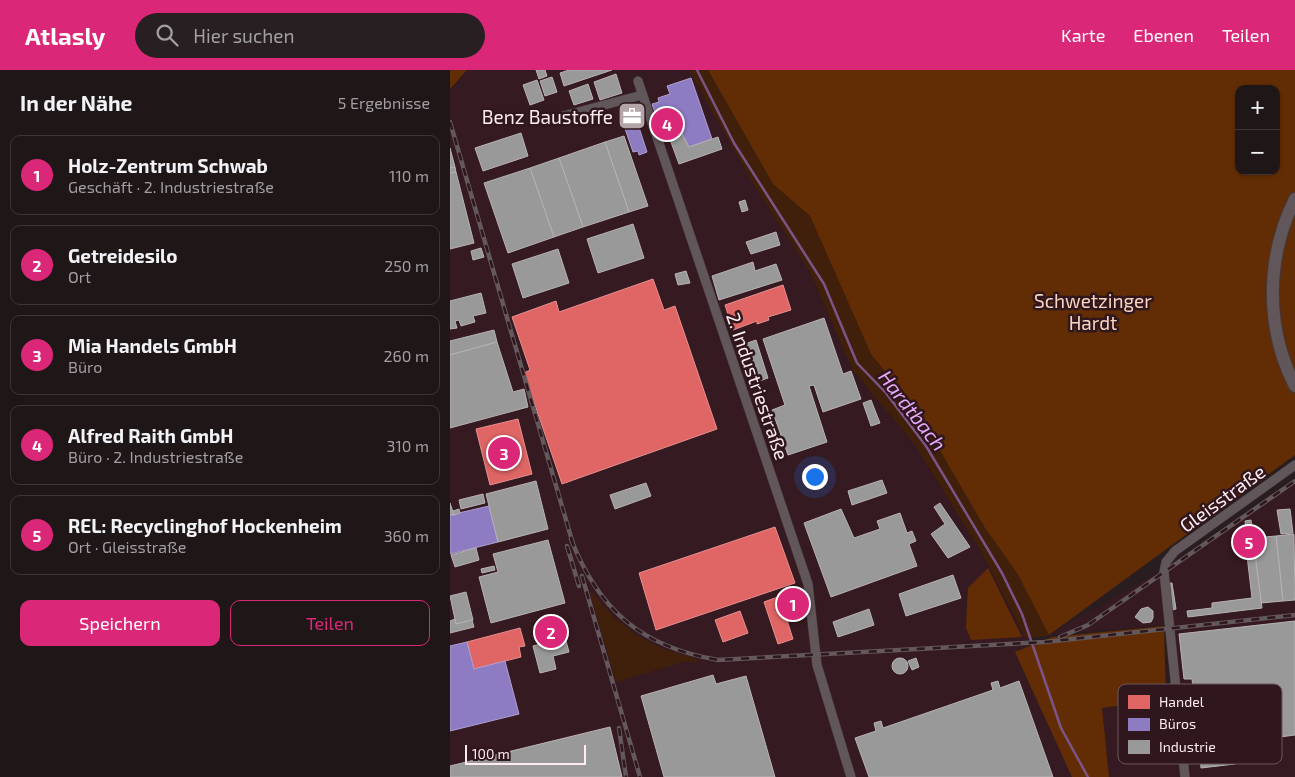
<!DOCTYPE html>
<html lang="de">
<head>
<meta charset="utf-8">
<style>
	body { margin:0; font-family:"Exo 2",sans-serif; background:#271f21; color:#f1f3f6 }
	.controls { position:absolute; right:15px; top:15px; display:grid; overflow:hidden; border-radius:10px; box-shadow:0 1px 4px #0004 }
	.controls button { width:45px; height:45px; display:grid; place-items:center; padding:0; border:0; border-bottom:1px solid #3c3537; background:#1f1618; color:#f1f3f6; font:25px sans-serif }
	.scale { position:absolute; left:15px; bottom:12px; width:121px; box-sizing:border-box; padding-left:5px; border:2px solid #feecf0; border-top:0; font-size:14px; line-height:18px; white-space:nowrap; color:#feecf0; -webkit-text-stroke:4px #2f171d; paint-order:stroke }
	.you { position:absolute; left:364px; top:406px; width:18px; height:18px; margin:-12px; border:4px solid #fff; border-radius:50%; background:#1a73e8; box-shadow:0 0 0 8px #1a73e833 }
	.badge { display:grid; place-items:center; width:32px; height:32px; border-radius:50%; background:#db2777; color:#fff; font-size:16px; font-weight:700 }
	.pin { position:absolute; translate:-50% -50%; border:2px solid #fff; box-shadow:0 1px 5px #0006 }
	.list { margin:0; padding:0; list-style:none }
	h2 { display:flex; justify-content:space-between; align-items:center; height:65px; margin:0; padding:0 20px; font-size:21px }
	h2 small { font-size:16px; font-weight:400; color:#a19fa2 }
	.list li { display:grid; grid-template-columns:32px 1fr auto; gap:15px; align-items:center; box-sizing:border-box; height:80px; margin:0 10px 10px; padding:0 10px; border:1px solid #3c3537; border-radius:10px }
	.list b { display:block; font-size:19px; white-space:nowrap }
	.list p { margin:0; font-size:16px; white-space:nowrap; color:#a19fa2 }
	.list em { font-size:16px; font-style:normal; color:#a19fa2 }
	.actions { display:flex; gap:10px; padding:15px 20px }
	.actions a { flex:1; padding:11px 0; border:1px solid #db2777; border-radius:10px; text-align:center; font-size:18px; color:#db2777 }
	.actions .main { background:#db2777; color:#fff }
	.icon { flex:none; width:28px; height:28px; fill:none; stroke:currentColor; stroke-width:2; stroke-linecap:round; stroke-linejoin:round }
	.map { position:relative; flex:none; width:845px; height:707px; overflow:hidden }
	header { display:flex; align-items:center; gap:30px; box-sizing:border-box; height:70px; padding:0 25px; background:#db2777; color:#fff }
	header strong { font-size:24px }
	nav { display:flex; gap:28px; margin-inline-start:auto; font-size:18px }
	.search { width:350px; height:45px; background:#271f21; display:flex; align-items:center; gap:12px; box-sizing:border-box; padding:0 18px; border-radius:28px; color:#a19fa2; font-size:19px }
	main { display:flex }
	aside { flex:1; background:#1f1618 }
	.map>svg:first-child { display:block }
</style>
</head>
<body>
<header>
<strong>Atlasly</strong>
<div class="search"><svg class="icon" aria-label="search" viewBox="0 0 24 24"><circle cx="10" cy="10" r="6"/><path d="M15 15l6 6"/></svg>Hier suchen</div>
<nav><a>Karte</a><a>Ebenen</a><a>Teilen</a></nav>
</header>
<main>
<aside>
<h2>In der Nähe<small>5 Ergebnisse</small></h2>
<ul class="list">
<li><span class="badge">1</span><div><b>Holz-Zentrum Schwab</b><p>Geschäft · 2. Industriestraße</p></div><em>110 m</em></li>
<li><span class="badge">2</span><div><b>Getreidesilo</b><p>Ort</p></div><em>250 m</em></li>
<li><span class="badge">3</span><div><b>Mia Handels GmbH</b><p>Büro</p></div><em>260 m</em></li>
<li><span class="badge">4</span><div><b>Alfred Raith GmbH</b><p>Büro · 2. Industriestraße</p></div><em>310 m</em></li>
<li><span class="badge">5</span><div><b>REL: Recyclinghof Hockenheim</b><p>Ort · Gleisstraße</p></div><em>360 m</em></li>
</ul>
<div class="actions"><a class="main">Speichern</a><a>Teilen</a></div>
</aside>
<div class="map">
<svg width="845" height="707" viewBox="0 0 845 707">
	<rect width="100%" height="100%" fill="#291d20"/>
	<!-- built -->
	<g fill="#361a21">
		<path d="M 18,0 L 239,0 L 305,117 L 360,202 L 402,299 L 465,375 L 533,485 L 576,569 L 610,658 L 637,707 L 0,707 L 0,20 Z"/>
		<path d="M 845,408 L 845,707 L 649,707 L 648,632 L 730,616 L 724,554 L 599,565 L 719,496 Z"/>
	</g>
	<!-- green -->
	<g fill="#40200b">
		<path d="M 239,0 L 258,0 L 323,114 L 360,146 L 421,284 L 467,341 L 535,458 L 567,503 L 599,565 L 576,569 L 533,485 L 465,375 L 402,299 L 360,202 L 305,117 Z"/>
		<path d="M 139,519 L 164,548 L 188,566 L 211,578 L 247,589 L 246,593 L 237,591 L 166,612 Z"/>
	</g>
	<!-- forest -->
	<g fill="#622d04" fill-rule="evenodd">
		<path d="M 0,0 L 17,0 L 0,19 Z"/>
		<path d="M 258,0 L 845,0 L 845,385 L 599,565 L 567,503 L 535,458 L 467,341 L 421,284 L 360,146 L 323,114 ZM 789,19 L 826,19 L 826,101 L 789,101 Z"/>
		<path d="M 538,498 L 572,567 L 521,570 L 516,558 L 518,518 Z"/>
		<path d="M 714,556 L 716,629 L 652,638 L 659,707 L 622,707 L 565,582 L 602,567 Z"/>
	</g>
	<!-- shops -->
	<g fill="#e06666" stroke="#e98e8f">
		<path d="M 203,209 L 214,240 L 225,236 L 267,359 L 112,414 L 74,303 L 80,300 L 62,247 L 106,231 L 109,242 Z"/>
		<path d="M 333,215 L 341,240 L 318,247 L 319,250 L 307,254 L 307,251 L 283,260 L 275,235 Z"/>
		<path d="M 68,349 L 82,404 L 40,415 L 26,359 Z"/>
		<path d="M 325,457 L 345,513 L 206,560 L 189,503 Z"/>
		<path d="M 344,521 L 348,536 L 334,541 L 343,569 L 328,574 L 314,532 Z"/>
		<path d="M 290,541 L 298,563 L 273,572 L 265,550 Z"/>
		<path d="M 70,558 L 75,576 L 69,577 L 71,587 L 24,599 L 17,572 Z"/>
	</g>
	<!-- offices -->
	<g fill="#8e7cc3" stroke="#b09ed0">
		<path d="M 241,8 L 262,69 L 239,77 L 230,60 L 213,66 L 202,34 L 209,32 L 208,28 L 220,24 L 217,16 Z"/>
		<path d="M 183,39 L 197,82 L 189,85 L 188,81 L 183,82 L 170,44 Z"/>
		<path d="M 39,436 L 48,472 L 0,484 L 0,445 Z"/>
		<path d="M 803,463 L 804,476 L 794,477 L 793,465 Z"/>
		<path d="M 17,572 L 24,599 L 55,591 L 69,644 L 0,661 L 0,576 Z"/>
	</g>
	<!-- industry -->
	<g fill="#999" stroke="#b7b2b3">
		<path d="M 86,0 L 95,0 L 97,6 L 89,9 Z"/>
		<path d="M 119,0 L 162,0 L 114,16 L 110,3 Z"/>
		<path d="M 166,4 L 172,23 L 150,30 L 144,12 Z"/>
		<path d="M 102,7 L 107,22 L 95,26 L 90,11 Z"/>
		<path d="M 87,10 L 94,30 L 80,35 L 73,15 Z"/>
		<path d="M 138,14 L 143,29 L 124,35 L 119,21 Z"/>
		<path d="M 230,60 L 239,77 L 268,67 L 272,79 L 229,94 L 218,64 Z"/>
		<path d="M 71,63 L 78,86 L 33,101 L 25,78 Z"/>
		<path d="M 174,66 L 198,136 L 179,142 L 155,72 Z"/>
		<path d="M 155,72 L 179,142 L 133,157 L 109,88 Z"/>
		<path d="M 0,78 L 5,97 L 0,98 Z"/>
		<path d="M 109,88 L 133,157 L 104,167 L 80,98 Z"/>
		<path d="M 5,97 L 6,102 L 0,103 L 0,98 Z"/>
		<path d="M 80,98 L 104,167 L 58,183 L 34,113 Z"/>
		<path d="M 6,102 L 24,173 L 0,179 L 0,103 Z"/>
		<path d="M 295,130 L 298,140 L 292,142 L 289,132 Z"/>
		<path d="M 183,154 L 194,188 L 148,203 L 137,169 Z"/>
		<path d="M 326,162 L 330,175 L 301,184 L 296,172 Z"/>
		<path d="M 31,178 L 34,187 L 23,190 L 21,181 Z"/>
		<path d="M 108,179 L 119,213 L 73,228 L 62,194 Z"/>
		<path d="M 303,192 L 305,201 L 326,194 L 332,210 L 269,230 L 262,206 Z"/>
		<path d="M 236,201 L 240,213 L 228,215 L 225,204 Z"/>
		<path d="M 31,223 L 36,243 L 23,246 L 25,252 L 11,256 L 9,250 L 5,251 L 7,258 L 0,259 L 0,231 Z"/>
		<path d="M 374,248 L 393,304 L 401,301 L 411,329 L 373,342 L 364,315 L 359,316 L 377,372 L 338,385 L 322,340 L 335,335 L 313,269 Z"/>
		<path d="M 44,260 L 47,272 L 0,285 L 0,271 Z"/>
		<path d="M 306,270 L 318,308 L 301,314 L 289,276 Z"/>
		<path d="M 47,272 L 63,322 L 74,319 L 78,337 L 0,358 L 0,285 Z"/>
		<path d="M 421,330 L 430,353 L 421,356 L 413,333 Z"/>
		<path d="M 432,410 L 437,423 L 402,435 L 398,421 Z"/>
		<path d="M 86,411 L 98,459 L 48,472 L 36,424 Z"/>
		<path d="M 196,413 L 201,426 L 165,439 L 160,425 Z"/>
		<path d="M 33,424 L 35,433 L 11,439 L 9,430 Z"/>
		<path d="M 0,433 L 4,445 L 0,445 Z"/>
		<path d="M 490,433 L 520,477 L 498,488 L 481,464 L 495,454 L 484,437 Z"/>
		<path d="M 9,439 L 10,443 L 4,445 L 3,441 Z"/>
		<path d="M 391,439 L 404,468 L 430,459 L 427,451 L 450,443 L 457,463 L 462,461 L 466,471 L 459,474 L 467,496 L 381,527 L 354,453 Z"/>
		<path d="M 840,439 L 843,463 L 831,464 L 827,440 Z"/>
		<path d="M 801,450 L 802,458 L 796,458 L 795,451 Z"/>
		<path d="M 844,464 L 845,530 L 833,531 L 826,466 Z"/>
		<path d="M 826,466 L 833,531 L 811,533 L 803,468 Z"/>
		<path d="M 98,470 L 115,533 L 41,553 L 29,507 L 48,502 L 43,484 Z"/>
		<path d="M 804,476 L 812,538 L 738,547 L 737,541 L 762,538 L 762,533 L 802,528 L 796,477 Z"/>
		<path d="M 26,478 L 29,490 L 5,497 L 1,485 Z"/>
		<path d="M 44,496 L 45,500 L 32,503 L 31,499 Z"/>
		<path d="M 503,505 L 511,528 L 456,546 L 449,524 Z"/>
		<path d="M 720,513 L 722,513 L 726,539 L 722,540 Z"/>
		<path d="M 16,522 L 23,550 L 6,554 L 0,526 Z"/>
		<path d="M 698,537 L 703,541 L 703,548 L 701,552 L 693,553 L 685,547 L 691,539 Z"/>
		<path d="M 419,539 L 424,555 L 388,567 L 383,552 Z"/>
		<path d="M 112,548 L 117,567 L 89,574 L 84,556 Z"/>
		<path d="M 5,549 L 6,554 L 22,550 L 24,557 L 0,563 L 0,551 Z"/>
		<path d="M 845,551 L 845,665 L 822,668 L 822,674 L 750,682 L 742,609 L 734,609 L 729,564 Z"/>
		<path d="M 115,567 L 119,582 L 103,586 L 106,599 L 90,603 L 83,576 Z"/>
		<path d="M 466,588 L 469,597 L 462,600 L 458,591 Z"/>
		<circle cx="450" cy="596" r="8"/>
		<path d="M 263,605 L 266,614 L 296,606 L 325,707 L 214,707 L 191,626 Z"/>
		<path d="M 548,611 L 550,618 L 569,611 L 603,707 L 419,707 L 405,668 L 426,661 L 424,653 L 431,651 L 433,658 L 543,620 L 541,613 Z"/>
		<path d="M 160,657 L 172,707 L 0,707 L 0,696 Z"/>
		<path d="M 783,678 L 785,694 L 751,698 L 750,682 Z"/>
	</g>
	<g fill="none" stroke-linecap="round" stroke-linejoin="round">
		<!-- stream -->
		<path stroke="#7c5488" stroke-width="2.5" d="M 247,0 L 284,73 L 374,214 L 407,293 L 436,323 L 476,376 L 552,503 L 572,544 L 611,658 L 638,707"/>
		<defs>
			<g id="street">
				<path d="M 188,11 L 358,514 L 367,595 L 401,707"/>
				<path d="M 113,46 L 192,25"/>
				<path d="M 735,707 L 714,502 L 716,492 L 725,481 L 845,395"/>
			</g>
			<path id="secondary" d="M 845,129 C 816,187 815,258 845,316"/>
		</defs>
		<!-- street casing -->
		<use href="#street" stroke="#44393c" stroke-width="10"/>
		<!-- secondary casing -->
		<use href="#secondary" stroke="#44393c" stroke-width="14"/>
		<!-- street -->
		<use href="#street" stroke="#615659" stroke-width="9"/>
		<!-- secondary -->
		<use href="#secondary" stroke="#615659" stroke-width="12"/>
		<defs>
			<g id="rail">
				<path d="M 0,52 L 123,474"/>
				<path d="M 121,469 C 149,541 192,577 268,590 L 595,572 L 845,545"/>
				<path d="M 117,476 L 129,516"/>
				<path d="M 132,506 L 190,707"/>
				<path d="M 610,567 L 638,555 L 845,411"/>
				<path d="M 169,658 L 176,707"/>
			</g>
		</defs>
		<!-- rail casing -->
		<use href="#rail" stroke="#63585c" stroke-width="4.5"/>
		<!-- rail -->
		<use href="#rail" stroke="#2f171d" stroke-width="2.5" stroke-dasharray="8" stroke-linecap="butt"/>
	</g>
	<!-- icons -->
	<defs>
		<symbol id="office-square" viewBox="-11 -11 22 22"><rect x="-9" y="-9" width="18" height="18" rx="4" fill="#b3a4a7" stroke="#2f171d"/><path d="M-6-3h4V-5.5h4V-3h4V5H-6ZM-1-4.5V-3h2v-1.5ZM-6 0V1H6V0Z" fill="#fff"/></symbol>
	</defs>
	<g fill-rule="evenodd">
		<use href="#office-square" x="166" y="30" width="32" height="32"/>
	</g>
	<g text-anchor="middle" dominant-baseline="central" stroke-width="5" stroke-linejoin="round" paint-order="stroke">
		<!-- poi labels -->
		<g font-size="19" fill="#feecf0" stroke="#2f171d" text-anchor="end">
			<text x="163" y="46">Benz Baustoffe</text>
		</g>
		<!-- park labels -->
		<g font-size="19" fill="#fbd5bf" stroke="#2f171d">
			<text x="643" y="230">Schwetzinger<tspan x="643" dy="22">Hardt</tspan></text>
		</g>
		<!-- street labels -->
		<g font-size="19" fill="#feecf0" stroke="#2f171d">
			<text transform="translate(308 316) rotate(71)">2. Industriestraße</text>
			<text transform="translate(772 428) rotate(-36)">Gleisstraße</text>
		</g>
		<!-- water labels -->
		<g font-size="20" font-style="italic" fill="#e7a9fa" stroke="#2f171d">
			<text transform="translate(463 340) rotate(52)">Hardtbach</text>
		</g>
	</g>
	<!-- legend -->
	<rect x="668" y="614" width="164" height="80" rx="8" fill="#2f171d" stroke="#6d575c" stroke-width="1"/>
	<rect x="678" y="625" width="22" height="14" fill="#e06666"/>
	<rect x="678" y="648" width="22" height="13" fill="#8e7cc3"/>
	<rect x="678" y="670" width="22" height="14" fill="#999"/>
	<g font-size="14" fill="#feecf0">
		<text x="709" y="637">Handel</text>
		<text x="709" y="659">Büros</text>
		<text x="709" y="682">Industrie</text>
	</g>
</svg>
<div class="controls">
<button>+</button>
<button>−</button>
</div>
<div class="scale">100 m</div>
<div class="you"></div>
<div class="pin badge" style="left:343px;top:534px">1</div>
<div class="pin badge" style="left:101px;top:562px">2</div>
<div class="pin badge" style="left:54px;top:383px">3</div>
<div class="pin badge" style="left:217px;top:54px">4</div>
<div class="pin badge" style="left:799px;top:472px">5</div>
</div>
</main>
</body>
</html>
